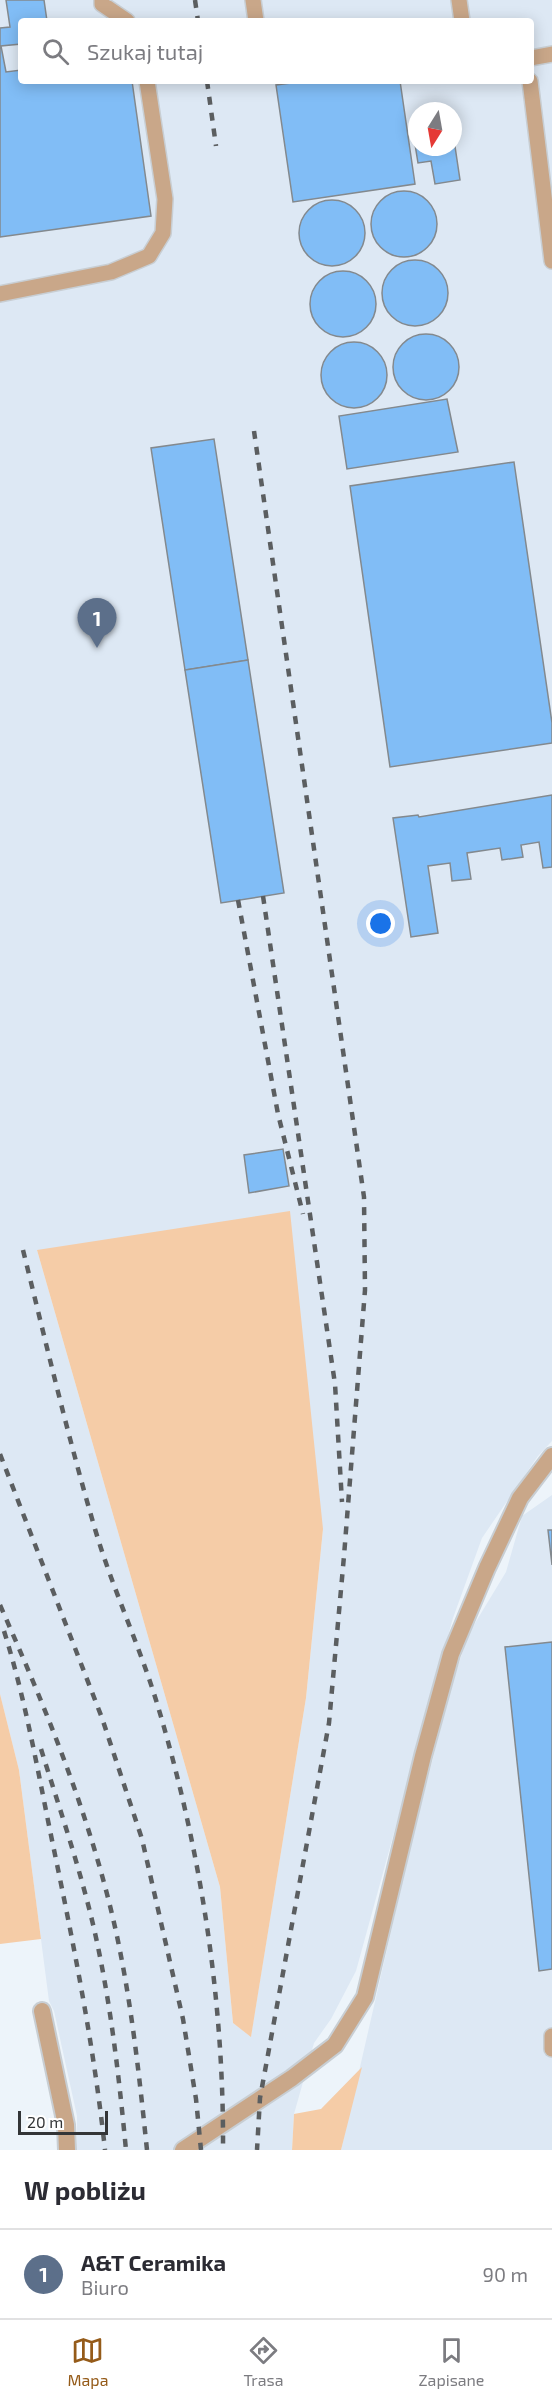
<!DOCTYPE html>
<html lang="pl">
<head>
<meta charset="utf-8">
<style>
	body { margin:0; font-family:"Exo 2",sans-serif; background:#f2f2f3; color:#2b2b33 }
	.compass { position:absolute; left:408px; top:102px; width:54px; height:54px; border-radius:50%; background:#fff; box-shadow:0 3px 15px #0003; rotate:191deg }
	.scale { position:absolute; left:18px; bottom:15px; width:90px; box-sizing:border-box; padding-left:6px; border:3px solid #333537; border-top:0; font-size:16px; line-height:21px; white-space:nowrap; color:#333537; -webkit-text-stroke:4px #fff; paint-order:stroke }
	.you { position:absolute; left:381px; top:924px; width:21px; height:21px; margin:-15px; border:4px solid #fff; border-radius:50%; background:#1a73e8; box-shadow:0 0 0 9px #1a73e833 }
	.badge { display:grid; place-items:center; width:39px; height:39px; border-radius:50%; background:#955b19; color:#fff; font-size:20px; font-weight:700 }
	.pin { position:absolute; translate:-50% -50px; filter:drop-shadow(0 2px 3px #0008) }
	.pin::after { content:''; position:absolute; top:32px; width:21px; height:18px; background:inherit; clip-path:polygon(0 0,100% 0,50% 100%) }
	.list { margin:0; padding:0; list-style:none }
	h2 { display:flex; justify-content:space-between; align-items:center; height:78px; margin:0; padding:0 24px; font-size:26px }
	h2 small { font-size:20px; font-weight:400; color:#7c7c81 }
	.list li { display:grid; grid-template-columns:39px 1fr auto; gap:18px; align-items:center; box-sizing:border-box; height:90px; padding:0 24px; border-top:2px solid #e1e1e2 }
	.list b { display:block; font-size:22px; white-space:nowrap }
	.list p { margin:0; font-size:20px; white-space:nowrap; color:#7c7c81 }
	.list em { font-size:20px; font-style:normal; color:#7c7c81 }
	.icon { flex:none; width:33px; height:33px; fill:none; stroke:currentColor; stroke-width:2; stroke-linecap:round; stroke-linejoin:round }
	.map { position:relative; flex:none; width:552px; height:2150px; overflow:hidden }
	.search { position:absolute; background:#fff; box-shadow:0 3px 15px #0003; left:18px; right:18px; top:18px; height:66px; display:flex; align-items:center; gap:15px; box-sizing:border-box; padding:0 21px; border-radius:6px; color:#7c7c81; font-size:22px }
	.sheet { height:168px; background:#fff }
	nav { display:flex; justify-content:space-around; align-items:center; box-sizing:border-box; height:84px; border-top:2px solid #e1e1e2; background:#fff; font-size:16px; color:#7c7c81 }
	nav a { display:grid; justify-items:center; gap:3px }
	nav .on { color:#955b19 }
	.map>svg:first-child { display:block }
</style>
</head>
<body>
<div class="map">
<svg width="552" height="2150" viewBox="0 0 552 2150">
	<rect width="100%" height="100%" fill="#edf4fa"/>
	<!-- built -->
	<g fill="#dde8f4" fill-rule="evenodd">
		<path d="M 0,0 L 552,0 L 552,1441 L 538,1456 L 482,1538 L 453,1618 L 356,1971 L 331,2019 L 314,2043 L 294,2114 L 292,2150 L 77,2150 L 77,2116 L 54,2011 L 49,2001 L 19,1770 L 0,1694 ZM 21,21 L 531,21 L 531,81 L 21,81 ZM 417,111 L 453,111 L 453,147 L 417,147 ZM 37,1250 L 323,1529 L 306,1698 L 251,2036 L 233,2023 L 220,1887 Z"/>
		<path d="M 552,1495 L 552,2150 L 341,2150 L 412,1840 L 452,1684 L 469,1633 L 506,1572 L 522,1516 Z"/>
	</g>
	<!-- green -->
	<g fill="#f5cca7">
		<path d="M 290,1211 L 323,1529 L 306,1698 L 251,2037 L 233,2023 L 220,1887 L 37,1250 Z"/>
		<path d="M 0,1694 L 19,1770 L 41,1939 L 0,1944 Z"/>
		<path d="M 362,2067 L 341,2150 L 292,2150 L 294,2114 L 321,2109 Z"/>
	</g>
	<!-- building -->
	<g fill="#81bdf6" stroke="#83898e" stroke-width="1.5">
		<path d="M 6,0 L 44,0 L 47,21 L 21,21 L 21,44 L 1,46 L 6,72 L 21,70 L 21,81 L 132,81 L 151,216 L 0,237 L 0,28 L 10,27 Z"/>
		<path d="M 306,81 L 400,81 L 415,184 L 293,202 L 276,85 Z"/>
		<path d="M 453,133 L 460,180 L 435,184 L 431,161 L 418,163 L 414,138 L 417,138 L 417,147 L 453,147 Z"/>
		<circle cx="404" cy="224" r="33"/>
		<circle cx="332" cy="233" r="33"/>
		<circle cx="415" cy="293" r="33"/>
		<circle cx="343" cy="304" r="33"/>
		<circle cx="426" cy="367" r="33"/>
		<circle cx="354" cy="375" r="33"/>
		<path d="M 447,399 L 458,452 L 347,469 L 339,416 Z"/>
		<path d="M 214,439 L 248,660 L 185,670 L 151,448 Z"/>
		<path d="M 514,462 L 552,723 L 552,743 L 390,767 L 350,486 Z"/>
		<path d="M 248,660 L 284,893 L 221,903 L 185,670 Z"/>
		<path d="M 552,795 L 552,867 L 543,868 L 539,842 L 521,845 L 523,857 L 502,860 L 500,848 L 467,853 L 471,879 L 452,881 L 450,863 L 428,866 L 438,933 L 411,937 L 393,818 L 418,815 L 419,817 Z"/>
		<path d="M 283,1149 L 289,1186 L 249,1193 L 244,1155 Z"/>
		<path d="M 548,1530 L 552,1530 L 552,1565 Z"/>
		<path d="M 552,1642 L 552,1969 L 539,1971 L 505,1647 Z"/>
	</g>
	<g fill="none" stroke-linecap="round" stroke-linejoin="round">
		<defs>
			<g id="service">
				<path d="M 102,0 L 102,4 L 127,21"/>
				<path d="M 253,0 L 256,21"/>
				<path d="M 459,0 L 462,21"/>
				<path d="M 531,58 L 552,54"/>
				<path d="M 530,81 L 552,261"/>
				<path d="M 0,294 L 111,272 L 149,256 L 163,233 L 165,199 L 147,81"/>
				<path d="M 552,2036 L 552,2049"/>
			</g>
			<g id="minor">
				<path d="M 42,2011 L 66,2125 L 67,2150"/>
				<path d="M 183,2150 L 292,2078 L 335,2045 L 365,1997 L 423,1756 L 451,1654 L 487,1568 L 520,1498 L 552,1456"/>
			</g>
		</defs>
		<!-- service casing -->
		<use href="#service" stroke="#c8ced3" stroke-width="18"/>
		<!-- minor casing -->
		<use href="#minor" stroke="#c8ced3" stroke-width="20"/>
		<!-- service -->
		<use href="#service" stroke="#c9a789" stroke-width="15"/>
		<!-- minor -->
		<use href="#minor" stroke="#c9a789" stroke-width="16"/>
		<!-- rail -->
		<g stroke="#5b5e60" stroke-width="4.5" stroke-dasharray="8 8" stroke-linecap="butt">
			<path d="M 195,0 L 198,21"/>
			<path d="M 207,81 L 216,146"/>
			<path d="M 254,431 L 364,1197 L 365,1290 L 344,1556 L 329,1723 L 260,2098 L 257,2150"/>
			<path d="M 263,896 L 335,1384 L 342,1502"/>
			<path d="M 238,900 L 278,1114 L 303,1214"/>
			<path d="M 23,1250 C 46,1343 68,1437 95,1529 C 112,1587 138,1642 156,1700 C 200,1845 224,1998 223,2150"/>
			<path d="M 0,1454 L 102,1718 L 142,1839 L 183,2019 L 196,2099 L 201,2150"/>
			<path d="M 0,1605 C 42,1700 81,1794 107,1894 C 129,1978 138,2064 147,2150"/>
			<path d="M 4,1631 C 26,1701 38,1773 53,1845 C 74,1946 94,2047 105,2150"/>
			<path d="M 41,1749 C 60,1810 81,1871 95,1933 C 111,2005 119,2077 126,2150"/>
		</g>
	</g>
</svg>
<svg class="compass" viewBox="-18 -18 36 36"><path d="M0-13l5 13h-10z" fill="#e53935"/><path d="M0 13l5-13h-10z" fill="#7c7c81"/></svg>
<div class="scale">20 m</div>
<div class="you"></div>
<div class="pin badge" style="left:97px;top:648px;background:#5c6f8a">1</div>
<div class="search"><svg class="icon" aria-label="search" viewBox="0 0 24 24"><circle cx="10" cy="10" r="6"/><path d="M15 15l6 6"/></svg>Szukaj tutaj</div>
</div>
<section class="sheet">
<h2>W pobliżu<small></small></h2>
<ul class="list">
<li><span class="badge" style="background:#5c6f8a">1</span><div><b>A&amp;T Ceramika</b><p>Biuro</p></div><em>90 m</em></li>
</ul>
</section>
<nav>
<a class="on"><svg class="icon" aria-label="map" viewBox="0 0 24 24"><path d="M3 6l6-2 6 2 6-2v14l-6 2-6-2-6 2zM9 4v14M15 6v14"/></svg>Mapa</a>
<a><svg class="icon" aria-label="directions" viewBox="0 0 24 24"><path d="M12 3l9 9-9 9-9-9zM9 14v-3h6M13 9l2 2-2 2"/></svg>Trasa</a>
<a><svg class="icon" aria-label="saved" viewBox="0 0 24 24"><path d="M7 4h10v16l-5-4-5 4z"/></svg>Zapisane</a>
</nav>
</body>
</html>
